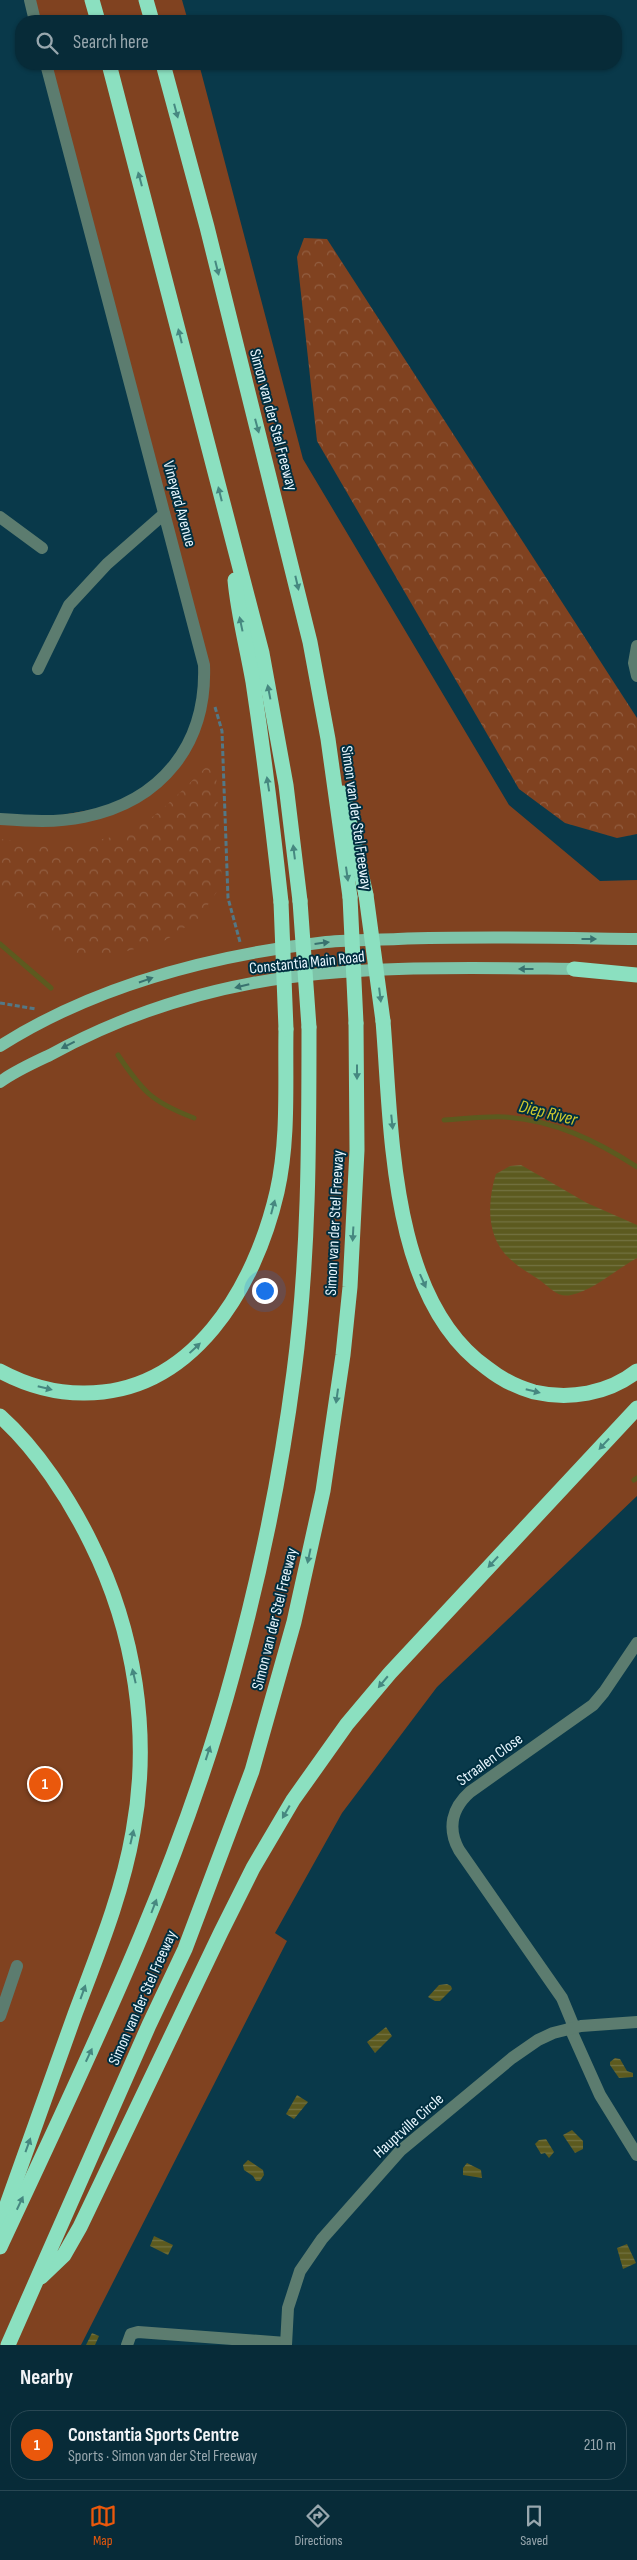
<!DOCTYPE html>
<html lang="en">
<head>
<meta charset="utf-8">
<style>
	body { margin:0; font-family:"Sofia Sans Condensed",sans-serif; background:#153743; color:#f1f3f6 }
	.you { position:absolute; left:264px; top:1290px; width:18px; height:18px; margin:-12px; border:4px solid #fff; border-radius:50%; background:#1a73e8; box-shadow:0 0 0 8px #1a73e833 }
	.badge { display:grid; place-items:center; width:32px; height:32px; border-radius:50%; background:#ea580c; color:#fff; font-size:16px; font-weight:700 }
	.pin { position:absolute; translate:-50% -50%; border:2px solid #fff; box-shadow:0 1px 5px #0006 }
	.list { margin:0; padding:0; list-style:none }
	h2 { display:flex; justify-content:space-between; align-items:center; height:65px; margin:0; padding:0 20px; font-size:21px }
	h2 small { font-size:16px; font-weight:400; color:#98a7ae }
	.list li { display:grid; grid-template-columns:32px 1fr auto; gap:15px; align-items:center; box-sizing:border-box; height:70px; margin:0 10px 10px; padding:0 10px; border:1px solid #284753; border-radius:20px }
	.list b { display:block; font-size:19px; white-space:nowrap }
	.list p { margin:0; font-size:16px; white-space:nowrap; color:#98a7ae }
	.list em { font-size:16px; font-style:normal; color:#98a7ae }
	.icon { flex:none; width:28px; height:28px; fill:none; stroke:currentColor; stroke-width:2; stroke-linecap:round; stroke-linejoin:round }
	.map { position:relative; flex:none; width:637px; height:2345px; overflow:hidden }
	.search { position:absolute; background:#072b38; box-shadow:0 1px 4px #0004; left:15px; right:15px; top:15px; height:55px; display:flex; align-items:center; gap:12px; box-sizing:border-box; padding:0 18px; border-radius:20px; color:#98a7ae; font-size:19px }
	.sheet { height:145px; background:#072b38 }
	nav { display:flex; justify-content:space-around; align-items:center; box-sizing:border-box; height:70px; border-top:1px solid #284753; background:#072b38; font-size:14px; color:#98a7ae }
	nav a { display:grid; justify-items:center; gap:2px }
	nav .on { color:#ea580c }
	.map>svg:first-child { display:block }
</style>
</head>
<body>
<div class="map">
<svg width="637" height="2345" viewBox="0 0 637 2345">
	<defs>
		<pattern id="forest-crowns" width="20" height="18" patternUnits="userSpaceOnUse" patternTransform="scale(1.25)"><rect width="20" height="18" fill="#804220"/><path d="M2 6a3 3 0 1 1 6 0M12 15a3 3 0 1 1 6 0" fill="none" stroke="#925e41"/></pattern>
		<pattern id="water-rules" width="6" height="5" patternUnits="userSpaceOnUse" patternTransform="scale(1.25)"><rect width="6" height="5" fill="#5c5a1f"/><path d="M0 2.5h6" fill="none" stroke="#737241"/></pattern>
	</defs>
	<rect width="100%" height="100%" fill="#09394a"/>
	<!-- green -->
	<g fill="#804220">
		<path d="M 30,0 L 182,0 L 188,21 L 35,21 Z"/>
		<path d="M 46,64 L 199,64 L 303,459 L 509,805 L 600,881 L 637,880 L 637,1496 L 437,1687 L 342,1813 L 275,1933 L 287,1941 L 81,2345 L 0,2345 L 0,819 L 29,821 L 123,804 L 181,758 L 205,687 Z"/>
	</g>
	<!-- forest -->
	<g fill="url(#forest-crowns)">
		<path d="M 304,238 L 327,239 L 637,718 L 637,834 L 617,838 L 565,823 L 519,789 L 317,441 L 297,257 Z"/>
		<path d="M 207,766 L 216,771 L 222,884 L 199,918 L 166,940 L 117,954 L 75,953 L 26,908 L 0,899 L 0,839 C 40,844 84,846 123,834 C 151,825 185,787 207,766 Z"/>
	</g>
	<!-- water -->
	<g fill="url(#water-rules)">
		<path d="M 521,1165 L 587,1203 L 637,1225 L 637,1258 C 615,1270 596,1289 571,1295 C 558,1298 550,1288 541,1281 C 531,1274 519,1268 510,1259 C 486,1238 487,1202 496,1174 L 510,1166 Z"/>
		<path d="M 447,1984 L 451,1986 L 452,1989 L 440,2001 L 435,2001 L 428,1997 L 439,1985 Z"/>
		<path d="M 386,2027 L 392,2036 L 375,2053 L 367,2042 Z"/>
		<path d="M 615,2058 L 620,2059 L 627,2071 L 633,2073 L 633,2077 L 619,2078 L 610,2065 L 610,2062 Z"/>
		<path d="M 297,2095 L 308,2102 L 294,2119 L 286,2114 Z"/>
		<path d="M 572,2130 L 583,2141 L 583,2149 L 575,2153 L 563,2135 Z"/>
		<path d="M 546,2139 L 554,2152 L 549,2158 L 545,2153 L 541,2154 L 535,2144 L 539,2140 Z"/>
		<path d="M 248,2160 L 263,2170 L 264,2175 L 260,2181 L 256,2181 L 253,2176 L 244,2170 L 243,2165 Z"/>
		<path d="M 467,2163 L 481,2170 L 482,2178 L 463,2175 L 463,2168 Z"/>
		<path d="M 154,2236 L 173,2245 L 168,2255 L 150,2246 Z"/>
		<path d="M 627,2244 L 636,2263 L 623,2269 L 617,2248 Z"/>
		<path d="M 92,2333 L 99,2336 L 95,2345 L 86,2345 Z"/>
	</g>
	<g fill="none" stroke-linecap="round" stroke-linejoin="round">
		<!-- stream -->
		<g stroke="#5c5a1f" stroke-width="5">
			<path d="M 0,944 L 51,988"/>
			<path d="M 118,1055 C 143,1092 152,1102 194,1118"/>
			<path d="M 444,1120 C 464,1119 485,1116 505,1117 C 554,1120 597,1141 637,1167"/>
			<path d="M 634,1480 L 637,1478"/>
		</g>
		<!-- path -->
		<g stroke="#537886" stroke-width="3" stroke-dasharray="5 2.5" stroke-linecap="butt">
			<path d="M 215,707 L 222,731 L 228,898 L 240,942"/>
			<path d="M 0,1003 L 36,1009"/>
		</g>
		<!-- minor -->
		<g stroke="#5c7c6f" stroke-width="12">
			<path d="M 30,0 L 35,21"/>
			<path d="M 0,517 L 42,548"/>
			<path d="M 637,646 L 634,663 L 637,676"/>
			<path d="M 38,669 L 69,605 L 107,564 L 164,514"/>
			<path d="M 0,819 C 28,821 56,823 84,817 C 162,801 207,744 204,665 L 46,64"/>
			<path d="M 0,2016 L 17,1966"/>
			<path d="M 574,2027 L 562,1998 L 459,1850 C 447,1828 452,1808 470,1792 L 593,1705 L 604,1692 L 637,1643"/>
			<path d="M 570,2028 L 600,2095 L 637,2155"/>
			<path d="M 127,2345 L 131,2334 L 138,2332 L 286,2343"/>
			<path d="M 286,2345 L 288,2308 L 300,2271 L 322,2239 L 400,2151 L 512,2058 L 538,2040 L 553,2033 L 581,2026 L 637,2022"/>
		</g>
		<!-- major -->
		<g stroke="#7ec4a9" stroke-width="12">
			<path d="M 0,1046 C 96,985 214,955 326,942 C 350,940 374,940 398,939 C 478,936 557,938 637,939"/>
			<path d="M 0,1082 C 15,1071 33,1063 50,1055 C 112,1021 183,996 253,983 C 356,964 477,968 582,969"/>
		</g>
		<!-- highway -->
		<g stroke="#8be0c0" stroke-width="15">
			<path d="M 92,0 L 98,21"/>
			<path d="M 146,0 L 152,21"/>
			<path d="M 109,64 L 262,653 L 286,785 L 300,901"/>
			<path d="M 163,64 L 207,227 L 310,642 L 328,739 L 350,897"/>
			<path d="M 235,580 C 238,614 247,647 253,682 C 264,755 273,828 281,902"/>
			<path d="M 343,793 L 366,895"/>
			<path d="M 574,969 L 637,975"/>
			<path d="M 383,1021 C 392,1129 389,1299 487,1368 C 501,1379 516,1387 534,1392 C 569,1400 608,1394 637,1371"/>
			<path d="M 0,1371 C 26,1385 54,1393 83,1393 C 193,1394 255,1287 277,1192 C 289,1139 285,1082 286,1029"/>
			<path d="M 0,1416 C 37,1449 70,1500 91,1543 C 135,1631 151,1735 133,1832 C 122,1895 97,1955 75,2014 C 50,2084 25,2154 0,2224"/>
			<path d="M 0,2247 C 87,2060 179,1873 233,1673 C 260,1575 281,1473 294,1372 C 309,1258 309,1142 309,1027"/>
			<path d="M 41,2277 L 64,2255 L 80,2227 L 221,1932 L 253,1868 L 293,1800 L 347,1724 L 390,1673 L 637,1408"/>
			<path d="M 8,2345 L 149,2025 L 185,1949 L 252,1771 L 294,1622 L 323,1491 L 343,1355 L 350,1287 L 357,1150 L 356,1023"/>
		</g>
		<!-- highway-bridge -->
		<g stroke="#8be0c0" stroke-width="15">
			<path d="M 366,895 L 383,1021"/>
			<path d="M 350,897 L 356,1023"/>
			<path d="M 300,901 L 309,1027"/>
			<path d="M 281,902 L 286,1029"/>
		</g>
	</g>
	<!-- one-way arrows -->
	<defs><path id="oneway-solid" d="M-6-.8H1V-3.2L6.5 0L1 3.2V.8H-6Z" transform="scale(1.25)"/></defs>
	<g fill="#468880">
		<use href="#oneway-solid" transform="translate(176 111) rotate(75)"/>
		<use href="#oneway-solid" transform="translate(140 179) rotate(-105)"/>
		<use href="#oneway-solid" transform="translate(217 268) rotate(76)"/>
		<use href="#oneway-solid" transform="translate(180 336) rotate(-104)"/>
		<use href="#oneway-solid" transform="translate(257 426) rotate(75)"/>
		<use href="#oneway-solid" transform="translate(220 494) rotate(-104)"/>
		<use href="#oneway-solid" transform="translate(297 583) rotate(77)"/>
		<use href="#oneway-solid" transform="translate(241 624) rotate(-102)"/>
		<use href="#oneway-solid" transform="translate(269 692) rotate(-101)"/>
		<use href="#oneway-solid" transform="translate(268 784) rotate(-99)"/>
		<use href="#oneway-solid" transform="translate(294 852) rotate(-97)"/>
		<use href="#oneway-solid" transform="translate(347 874) rotate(82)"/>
		<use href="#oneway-solid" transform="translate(380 995) rotate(83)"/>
		<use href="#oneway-solid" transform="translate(357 1072) rotate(90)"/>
		<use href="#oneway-solid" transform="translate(392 1122) rotate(84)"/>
		<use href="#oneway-solid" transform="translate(273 1207) rotate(-75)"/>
		<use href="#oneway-solid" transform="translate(353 1234) rotate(93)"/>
		<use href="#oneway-solid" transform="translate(423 1281) rotate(66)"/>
		<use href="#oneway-solid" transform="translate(195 1348) rotate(-43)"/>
		<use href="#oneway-solid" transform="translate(45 1388) rotate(14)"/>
		<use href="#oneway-solid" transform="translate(533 1391) rotate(14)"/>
		<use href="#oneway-solid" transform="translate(337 1396) rotate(98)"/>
		<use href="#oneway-solid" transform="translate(604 1444) rotate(133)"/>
		<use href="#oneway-solid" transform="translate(309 1556) rotate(102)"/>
		<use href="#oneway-solid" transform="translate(493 1562) rotate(133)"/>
		<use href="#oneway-solid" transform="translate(134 1676) rotate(-103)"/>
		<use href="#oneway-solid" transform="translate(383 1682) rotate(130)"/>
		<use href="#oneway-solid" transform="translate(208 1753) rotate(-72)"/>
		<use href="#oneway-solid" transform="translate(286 1812) rotate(120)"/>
		<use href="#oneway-solid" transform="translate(132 1837) rotate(-77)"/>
		<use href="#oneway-solid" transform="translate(154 1906) rotate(-69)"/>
		<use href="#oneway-solid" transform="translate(83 1992) rotate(-70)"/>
		<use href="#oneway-solid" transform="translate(89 2055) rotate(-65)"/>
		<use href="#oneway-solid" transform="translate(28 2145) rotate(-70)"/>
		<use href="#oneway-solid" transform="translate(20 2203) rotate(-65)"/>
	</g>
	<g fill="#39726f">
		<use href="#oneway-solid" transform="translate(589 939)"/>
		<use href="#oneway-solid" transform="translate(322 943) rotate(-7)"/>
		<use href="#oneway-solid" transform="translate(526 969) rotate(180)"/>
		<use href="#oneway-solid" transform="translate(146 980) rotate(-19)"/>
		<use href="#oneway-solid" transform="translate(242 986) rotate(166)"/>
		<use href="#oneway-solid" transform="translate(68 1045) rotate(153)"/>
	</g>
	<g text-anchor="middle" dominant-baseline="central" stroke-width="4" stroke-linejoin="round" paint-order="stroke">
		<!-- street labels -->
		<g font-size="16" fill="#e7f6fe" stroke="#002f40">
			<text transform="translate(273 420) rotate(75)">Simon van der Stel Freeway</text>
			<text transform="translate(179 504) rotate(75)">Vineyard Avenue</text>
			<text transform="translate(356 818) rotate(82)">Simon van der Stel Freeway</text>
			<text transform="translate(307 963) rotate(-6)">Constantia Main Road</text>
			<text transform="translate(335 1223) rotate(-87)">Simon van der Stel Freeway</text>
			<text transform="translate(275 1619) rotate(-76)">Simon van der Stel Freeway</text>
			<text transform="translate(490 1760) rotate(-36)">Straalen Close</text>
			<text transform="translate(143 1998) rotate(-66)">Simon van der Stel Freeway</text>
			<text transform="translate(409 2126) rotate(-42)">Hauptville Circle</text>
		</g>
		<!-- water labels -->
		<g font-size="18" font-style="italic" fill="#cec92f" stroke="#002f40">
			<text transform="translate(548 1113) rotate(14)">Diep River</text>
		</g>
	</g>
</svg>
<div class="you"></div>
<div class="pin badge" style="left:45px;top:1784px">1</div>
<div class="search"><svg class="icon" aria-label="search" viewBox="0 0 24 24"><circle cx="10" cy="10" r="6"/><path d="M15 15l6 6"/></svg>Search here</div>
</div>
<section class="sheet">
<h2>Nearby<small></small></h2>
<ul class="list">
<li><span class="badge">1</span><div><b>Constantia Sports Centre</b><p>Sports · Simon van der Stel Freeway</p></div><em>210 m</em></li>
</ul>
</section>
<nav>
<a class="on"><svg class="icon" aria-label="map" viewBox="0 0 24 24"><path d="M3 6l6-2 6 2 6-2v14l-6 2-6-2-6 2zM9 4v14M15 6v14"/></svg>Map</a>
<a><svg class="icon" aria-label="directions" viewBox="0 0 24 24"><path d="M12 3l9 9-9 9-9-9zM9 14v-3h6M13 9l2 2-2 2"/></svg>Directions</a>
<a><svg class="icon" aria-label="saved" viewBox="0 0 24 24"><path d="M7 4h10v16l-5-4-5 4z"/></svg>Saved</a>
</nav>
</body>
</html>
